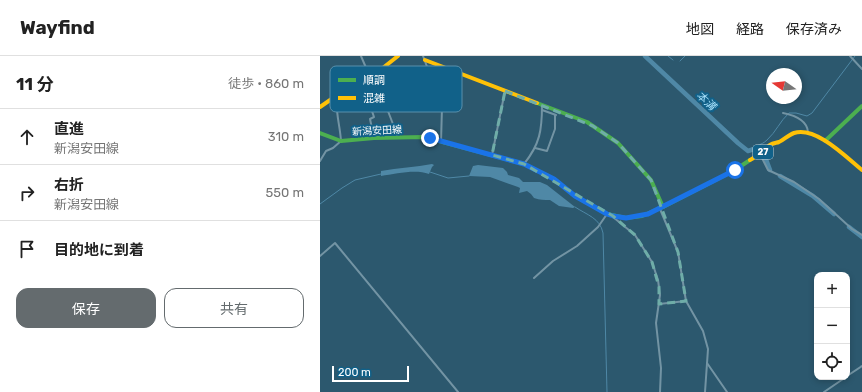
<!DOCTYPE html>
<html lang="ja">
<head>
<meta charset="utf-8">
<style>
	body { margin:0; font-family:Rubik,"Noto Sans JP",sans-serif; background:#f2f2f2; color:#222 }
	.controls { position:absolute; right:12px; bottom:12px; display:grid; overflow:hidden; border-radius:8px; box-shadow:0 2px 6px #0003 }
	.controls button { width:36px; height:36px; display:grid; place-items:center; padding:0; border:0; border-bottom:1px solid #e0e0e0; background:#fff; color:#222; font:20px sans-serif }
	.compass { position:absolute; left:446px; top:12px; width:36px; height:36px; border-radius:50%; background:#fff; box-shadow:0 2px 6px #0003; rotate:284deg }
	.scale { position:absolute; left:12px; bottom:10px; width:77px; box-sizing:border-box; padding-left:4px; border:2px solid #fff; border-top:0; font-size:11px; line-height:14px; white-space:nowrap; color:#fff; -webkit-text-stroke:3px #116189; paint-order:stroke }
	.stop { position:absolute; width:12px; height:12px; margin:-9px; border:3px solid #1a73e8; border-radius:50%; background:#fff }
	.stop.end { background:#1a73e8; border-color:#fff; box-shadow:0 1px 4px #0008 }
	.list { margin:0; padding:0; list-style:none }
	h2 { display:flex; justify-content:space-between; align-items:center; height:52px; margin:0; padding:0 16px; font-size:17px }
	h2 small { font-size:13px; font-weight:400; color:#767676 }
	.list li { display:grid; grid-template-columns:26px 1fr auto; gap:12px; align-items:center; box-sizing:border-box; height:56px; padding:0 16px; border-top:1px solid #e0e0e0 }
	.list b { display:block; font-size:15px; white-space:nowrap }
	.list p { margin:0; font-size:13px; white-space:nowrap; color:#767676 }
	.list em { font-size:13px; font-style:normal; color:#767676 }
	.actions { display:flex; gap:8px; padding:12px 16px }
	.actions a { flex:1; padding:9px 0; border:1px solid #646b6e; border-radius:12px; text-align:center; font-size:14px; color:#646b6e }
	.actions .main { background:#646b6e; color:#fff }
	.icon { flex:none; width:22px; height:22px; fill:none; stroke:currentColor; stroke-width:2; stroke-linecap:round; stroke-linejoin:round }
	.map { position:relative; flex:none; width:542px; height:336px; overflow:hidden }
	header { display:flex; align-items:center; gap:24px; box-sizing:border-box; height:56px; padding:0 20px; background:#fff; border-bottom:1px solid #e0e0e0 }
	header strong { font-size:19px }
	nav { display:flex; gap:22px; margin-inline-start:auto; font-size:14px }
	main { display:flex }
	aside { flex:1; background:#fff }
	.map>svg:first-child { display:block }
</style>
</head>
<body>
<header>
<strong>Wayfind</strong>
<nav><a>地図</a><a>経路</a><a>保存済み</a></nav>
</header>
<main>
<aside>
<h2>11 分<small>徒歩 · 860 m</small></h2>
<ul class="list">
<li><svg class="icon" aria-label="ahead" viewBox="0 0 24 24"><path d="M12 20V5M6 11l6-6 6 6"/></svg><div><b>直進</b><p>新潟安田線</p></div><em>310 m</em></li>
<li><svg class="icon" aria-label="right" viewBox="0 0 24 24"><path d="M7 20v-9h11M14 6l5 5-5 5"/></svg><div><b>右折</b><p>新潟安田線</p></div><em>550 m</em></li>
<li><svg class="icon" aria-label="arrive" viewBox="0 0 24 24"><path d="M6 21V4h12l-3 4 3 4H6"/></svg><div><b>目的地に到着</b></div></li>
</ul>
<div class="actions"><a class="main">保存</a><a>共有</a></div>
</aside>
<div class="map">
<svg width="542" height="336" viewBox="0 0 542 336">
	<rect width="100%" height="100%" fill="#2c586e"/>
	<!-- water -->
	<g fill="#4f88a6">
		<path d="M 112,108 L 114,109 L 112,111 L 109,118 C 95,113 76,118 61,120 L 61,115 C 78,112 96,111 112,108 Z"/>
		<path d="M 158,109 L 183,112 L 187,116 L 188,119 L 199,122 L 203,126 L 220,126 L 227,129 L 255,151 L 253,152 L 239,150 L 230,144 C 224,144 220,144 214,142 L 211,138 L 207,135 L 199,137 L 200,132 L 198,131 L 170,121 L 149,120 L 153,110 Z"/>
	</g>
	<g fill="none" stroke-linecap="round" stroke-linejoin="round">
		<!-- stream -->
		<g stroke="#4f88a6" stroke-width="1">
			<path d="M 348,0 L 353,4"/>
			<path d="M 360,5 L 365,0"/>
			<path d="M 428,95 C 434,89 441,90 447,84 C 456,76 460,65 469,57 L 476,57 L 487,60 L 492,57 L 535,0"/>
			<path d="M 110,116 L 128,122 L 149,120"/>
			<path d="M 0,148 L 22,132 L 35,124 L 61,118"/>
			<path d="M 255,151 C 267,159 280,162 283,177 L 287,336"/>
		</g>
		<!-- river -->
		<g stroke="#4f88a6" stroke-width="4.5">
			<path d="M 325,0 L 418,87 L 428,95 L 437,92"/>
			<path d="M 444,98 L 450,114"/>
			<path d="M 460,120 L 493,140 L 514,158"/>
			<path d="M 529,171 L 542,181"/>
		</g>
		<!-- street -->
		<g stroke="#7394a4" stroke-width="2">
			<path d="M 41,0 L 50,21"/>
			<path d="M 103,0 L 122,51 L 121,86"/>
			<path d="M 530,0 L 542,13"/>
			<path d="M 54,19 L 78,81"/>
			<path d="M 42,26 L 54,61 L 50,63 L 54,82"/>
			<path d="M 463,57 C 473,59 487,63 488,76"/>
			<path d="M 215,92 L 227,95 L 235,73 L 235,60 L 236,59 L 222,54"/>
			<path d="M 440,98 L 448,114 L 474,126 L 499,143 L 532,173 L 542,179"/>
			<path d="M 172,99 L 185,35"/>
			<path d="M 0,105 L 6,95 L 13,92 L 21,85 C 20,69 15,55 17,40"/>
			<path d="M 204,108 C 220,88 222,74 222,49"/>
			<path d="M 340,153 L 358,196 L 366,245 L 383,275 L 388,293 L 385,336"/>
			<path d="M 293,161 L 315,179 L 332,206 L 338,224 L 340,239 L 336,267 L 341,312 L 340,336"/>
			<path d="M 0,200 L 15,187 L 138,336"/>
			<path d="M 214,222 L 233,205 L 257,190 L 278,171 L 287,158"/>
			<path d="M 339,248 L 366,245"/>
			<path d="M 387,307 L 407,336"/>
			<path d="M 527,320 L 542,310"/>
			<path d="M 504,336 L 526,321"/>
		</g>
		<!-- fast -->
		<g stroke="#4caf50" stroke-width="4">
			<path d="M 217,47 L 267,66 L 298,87 L 331,124 L 343,151"/>
			<path d="M 0,77 L 21,85 L 54,82 L 104,81 L 204,108 L 234,123 L 255,140 L 287,158 L 306,162 L 322,160 L 343,151 L 415,114 L 430,104"/>
			<path d="M 505,85 L 542,50"/>
		</g>
		<!-- slow -->
		<g stroke="#ffc107" stroke-width="4">
			<path d="M 105,4 L 217,47"/>
			<path d="M 0,51 L 13,42 L 54,19 L 78,0"/>
			<path d="M 430,104 C 438,100 443,94 450,89 C 453,87 456,87 459,86 C 464,84 468,79 474,77 C 496,70 526,101 542,114"/>
		</g>
	</g>
	<g fill="none" stroke-linecap="round" stroke-linejoin="round">
		<!-- route -->
		<path stroke="#1a73e8" stroke-width="5" d="M 110,82 L 204,108 L 234,123 L 255,140 L 287,158 L 293,160 L 306,162 L 328,158 L 415,114"/>
	</g>
	<!-- marked area -->
	<path fill="none" stroke="#6fada8" stroke-width="3" stroke-dasharray="8 5" stroke-linejoin="round" d="M 185,35 L 273,70 L 298,87 L 331,124 L 358,196 L 366,245 L 339,248 L 339,231 L 332,206 L 315,179 L 293,160 L 204,108 L 172,99 Z"/>
	<g text-anchor="middle" dominant-baseline="central" stroke-width="4" stroke-linejoin="round" paint-order="stroke">
		<!-- shield labels -->
		<rect fill="#116189" stroke="#b8d0dc" stroke-width="1" x="433" y="89" width="20" height="14" rx="3"/>
		<g font-size="9" font-weight="bold" fill="#fff">
			<text x="443" y="96">27</text>
		</g>
		<!-- street labels -->
		<g font-size="10" fill="#fff" stroke="#116189">
			<text transform="translate(57 75) rotate(-3)">新潟安田線</text>
		</g>
		<!-- water labels -->
		<g font-size="11" font-style="italic" fill="#a3ddf8" stroke="#116189">
			<text transform="translate(386 45) rotate(43)">本溝</text>
		</g>
	</g>
	<!-- legend -->
	<rect x="10" y="10" width="132" height="46" rx="6" fill="#116189" stroke="#5890ac" stroke-width="1"/>
	<rect x="18" y="22" width="18" height="4" fill="#4caf50"/>
	<rect x="18" y="40" width="18" height="4" fill="#ffc107"/>
	<g font-size="11" fill="#fff">
		<text x="43" y="28">順調</text>
		<text x="43" y="46">混雑</text>
	</g>
</svg>
<div class="controls">
<button>+</button>
<button>−</button>
<button><svg class="icon" aria-label="locate" viewBox="0 0 24 24"><circle cx="12" cy="12" r="6"/><path d="M12 2v4M12 18v4M2 12h4M18 12h4"/></svg></button>
</div>
<svg class="compass" viewBox="-18 -18 36 36"><path d="M0-13l5 13h-10z" fill="#e53935"/><path d="M0 13l5-13h-10z" fill="#767676"/></svg>
<div class="scale">200 m</div>
<div class="stop" style="left:415px;top:114px"></div>
<div class="stop end" style="left:110px;top:82px"></div>
</div>
</main>
</body>
</html>
